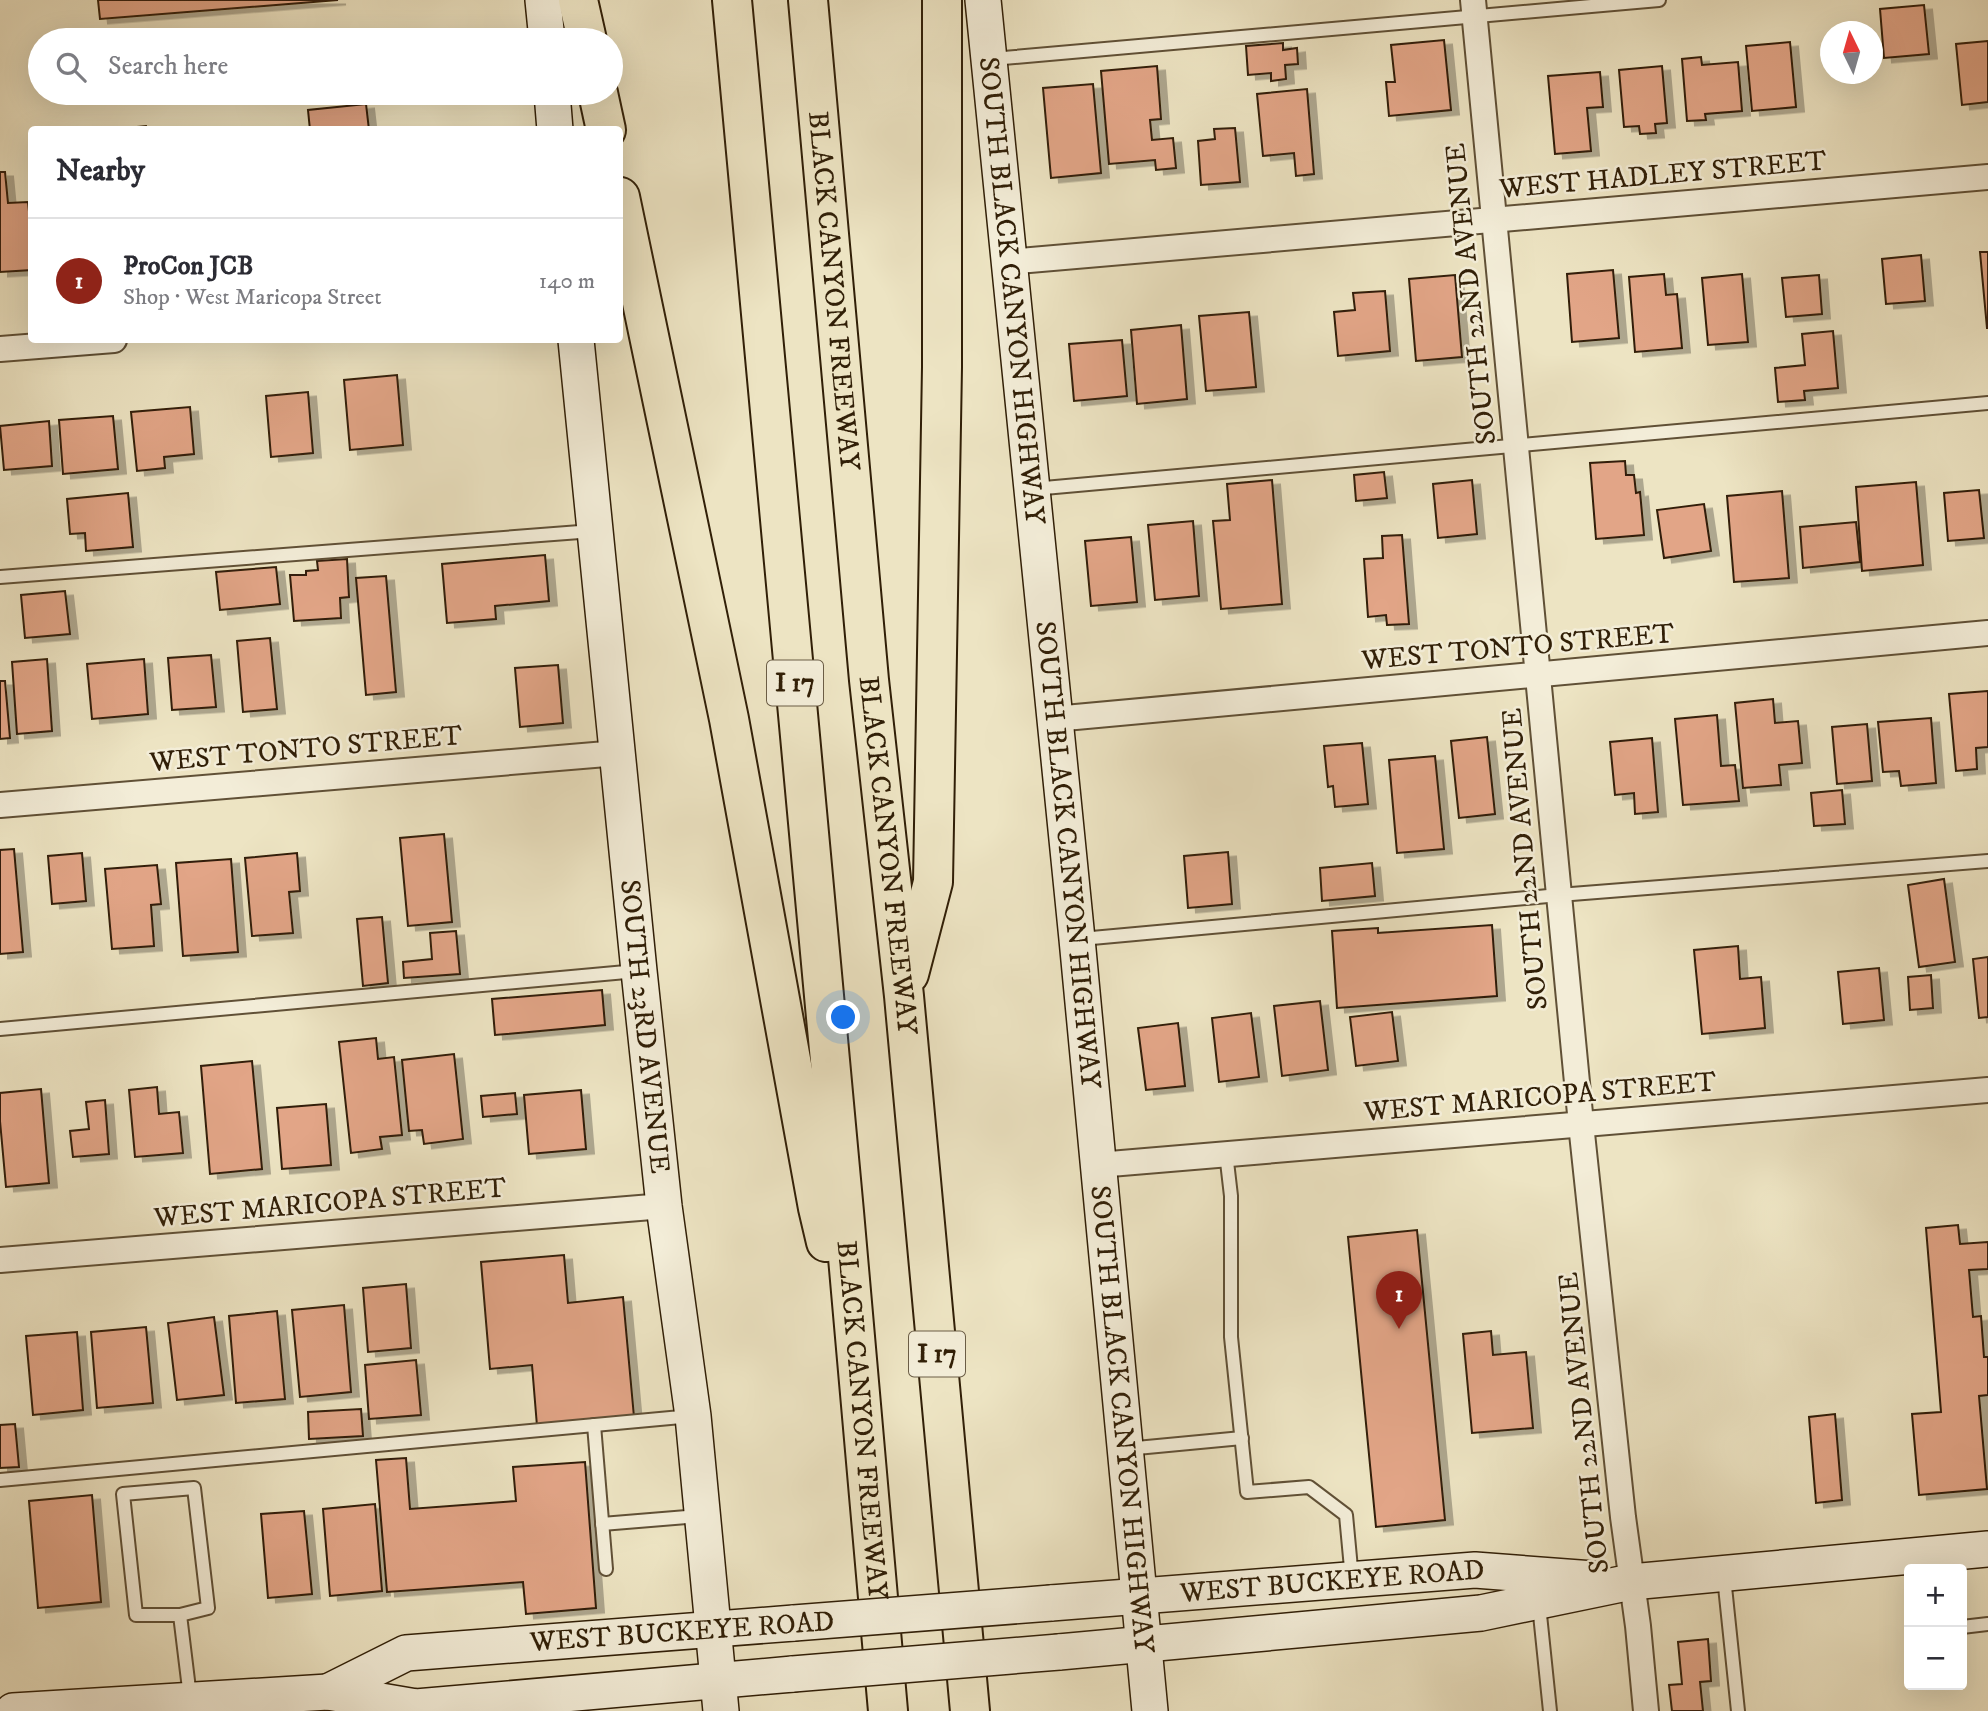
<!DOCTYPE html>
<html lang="en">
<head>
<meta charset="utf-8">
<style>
	body { margin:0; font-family:"IM FELL DW Pica",serif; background:#f7f7f7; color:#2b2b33 }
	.controls { position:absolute; right:21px; bottom:21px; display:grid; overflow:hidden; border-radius:7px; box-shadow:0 7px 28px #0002 }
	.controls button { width:63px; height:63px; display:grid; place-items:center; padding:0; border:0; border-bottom:2px solid #e1e1e2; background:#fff; color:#2b2b33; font:35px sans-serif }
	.compass { position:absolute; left:1820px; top:21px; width:63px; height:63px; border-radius:50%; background:#fff; box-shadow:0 7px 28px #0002; rotate:355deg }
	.you { position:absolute; left:844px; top:1018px; width:24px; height:24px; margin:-18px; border:5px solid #fff; border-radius:50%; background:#1a73e8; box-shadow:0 0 0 10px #1a73e833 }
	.badge { display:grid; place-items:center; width:46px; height:46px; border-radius:50%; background:#8f2418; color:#fff; font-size:23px; font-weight:700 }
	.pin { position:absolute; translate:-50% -58px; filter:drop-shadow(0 2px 4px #0008) }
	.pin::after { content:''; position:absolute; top:37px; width:24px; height:21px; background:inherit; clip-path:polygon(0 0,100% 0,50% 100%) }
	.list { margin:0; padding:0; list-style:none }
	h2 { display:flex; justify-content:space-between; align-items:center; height:91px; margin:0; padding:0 28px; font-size:30px }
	h2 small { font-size:23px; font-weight:400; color:#7c7c81 }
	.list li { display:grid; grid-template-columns:46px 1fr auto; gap:21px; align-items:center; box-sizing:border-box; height:126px; padding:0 28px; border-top:2px solid #e1e1e2 }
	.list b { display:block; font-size:26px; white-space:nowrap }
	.list p { margin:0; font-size:23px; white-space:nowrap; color:#7c7c81 }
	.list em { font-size:23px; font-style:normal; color:#7c7c81 }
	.icon { flex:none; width:38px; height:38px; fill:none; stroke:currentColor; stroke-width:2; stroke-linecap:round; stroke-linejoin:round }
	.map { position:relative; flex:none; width:1988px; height:1711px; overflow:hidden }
	.search { position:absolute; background:#fff; box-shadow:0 7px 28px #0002; left:28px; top:28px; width:595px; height:77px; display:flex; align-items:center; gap:18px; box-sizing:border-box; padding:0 24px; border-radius:38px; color:#7c7c81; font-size:26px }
	.panel { position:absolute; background:#fff; box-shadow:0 7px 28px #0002; left:28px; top:126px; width:595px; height:217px; border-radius:7px }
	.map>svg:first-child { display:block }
</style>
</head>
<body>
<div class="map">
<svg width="1988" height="1711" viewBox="0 0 1988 1711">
	<defs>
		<filter id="shadow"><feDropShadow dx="8" dy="4.5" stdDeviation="0" flood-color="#0004"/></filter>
	</defs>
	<rect width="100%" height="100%" fill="#ede4c3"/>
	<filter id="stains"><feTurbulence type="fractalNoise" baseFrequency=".00286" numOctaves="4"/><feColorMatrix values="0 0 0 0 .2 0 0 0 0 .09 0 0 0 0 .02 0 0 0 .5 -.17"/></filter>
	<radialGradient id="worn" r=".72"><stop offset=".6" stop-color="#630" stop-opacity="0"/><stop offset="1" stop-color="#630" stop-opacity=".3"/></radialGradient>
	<!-- building -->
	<g fill="#e2a587" stroke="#311f07" stroke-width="2" filter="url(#shadow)">
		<path d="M 98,0 L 338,0 L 100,19 Z"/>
		<path d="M 1924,5 L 1929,54 L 1884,58 L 1880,9 Z"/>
		<path d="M 1444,40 L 1451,110 L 1389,116 L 1386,82 L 1395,82 L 1391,45 Z"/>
		<path d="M 1988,41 L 1988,102 L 1962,105 L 1956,44 Z"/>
		<path d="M 1790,42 L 1796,107 L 1752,111 L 1746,46 Z"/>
		<path d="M 1283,43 L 1283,50 L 1297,48 L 1298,64 L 1285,65 L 1286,79 L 1271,81 L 1271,73 L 1248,75 L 1246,46 Z"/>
		<path d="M 1701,57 L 1702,65 L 1738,62 L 1742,111 L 1705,114 L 1706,120 L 1687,121 L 1682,59 Z"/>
		<path d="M 1157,66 L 1161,119 L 1150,120 L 1152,140 L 1173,138 L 1176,168 L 1156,170 L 1155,160 L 1109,164 L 1101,71 Z"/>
		<path d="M 1662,66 L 1667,123 L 1655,124 L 1656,133 L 1640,134 L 1639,126 L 1624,127 L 1619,70 Z"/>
		<path d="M 1600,72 L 1603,107 L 1587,108 L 1591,151 L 1555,154 L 1548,76 Z"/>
		<path d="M 1093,84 L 1101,173 L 1051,178 L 1043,88 Z"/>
		<path d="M 1307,89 L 1314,174 L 1296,176 L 1294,153 L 1263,156 L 1257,94 Z"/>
		<path d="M 366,104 L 369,130 L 310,130 L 308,110 Z"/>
		<path d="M 146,126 L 147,130 L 107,130 Z"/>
		<path d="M 1235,128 L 1240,182 L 1201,185 L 1198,141 L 1215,139 L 1214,129 Z"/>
		<path d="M 0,172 L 5,172 L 8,203 L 28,202 L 32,241 L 32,270 L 0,272 Z"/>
		<path d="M 1980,252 L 1988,252 L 1988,328 L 1987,328 Z"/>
		<path d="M 1921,255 L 1925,301 L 1886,304 L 1882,259 Z"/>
		<path d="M 1613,270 L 1619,338 L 1572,342 L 1567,274 Z"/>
		<path d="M 1664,274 L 1666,295 L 1677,294 L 1682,348 L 1635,352 L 1629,277 Z"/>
		<path d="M 1742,274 L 1748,342 L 1708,345 L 1702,278 Z"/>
		<path d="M 1455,275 L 1462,357 L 1416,361 L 1409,279 Z"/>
		<path d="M 1819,275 L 1822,314 L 1786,317 L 1782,278 Z"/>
		<path d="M 1385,291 L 1390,351 L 1338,356 L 1334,312 L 1355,310 L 1353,293 Z"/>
		<path d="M 1249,312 L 1256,387 L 1206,391 L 1199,316 Z"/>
		<path d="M 1181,325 L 1187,399 L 1137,404 L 1131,330 Z"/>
		<path d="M 1833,331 L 1838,388 L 1804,391 L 1805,400 L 1778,402 L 1775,368 L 1805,365 L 1802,334 Z"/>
		<path d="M 1122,340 L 1127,396 L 1074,401 L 1069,344 Z"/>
		<path d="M 397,375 L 403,445 L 350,450 L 344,380 Z"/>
		<path d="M 308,392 L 313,453 L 271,457 L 266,396 Z"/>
		<path d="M 190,407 L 194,454 L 164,457 L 165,468 L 137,471 L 131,412 Z"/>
		<path d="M 113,416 L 118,469 L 63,474 L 59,420 Z"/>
		<path d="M 49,421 L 52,466 L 4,470 L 0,426 Z"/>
		<path d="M 1625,461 L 1626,475 L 1634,475 L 1636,493 L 1640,492 L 1644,535 L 1596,539 L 1590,463 Z"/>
		<path d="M 1384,472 L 1387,498 L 1356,501 L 1354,475 Z"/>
		<path d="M 1272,480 L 1282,604 L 1221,609 L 1213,521 L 1230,520 L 1227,484 Z"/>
		<path d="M 1472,480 L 1477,534 L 1438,538 L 1433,484 Z"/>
		<path d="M 1916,482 L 1923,565 L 1862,571 L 1856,487 Z"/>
		<path d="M 1979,490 L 1984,538 L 1948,541 L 1944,493 Z"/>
		<path d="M 1782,491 L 1789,578 L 1734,582 L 1727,496 Z"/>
		<path d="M 128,493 L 133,547 L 86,551 L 85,533 L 70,534 L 67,499 Z"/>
		<path d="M 1704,504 L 1711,551 L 1664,558 L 1657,510 Z"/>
		<path d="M 1193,521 L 1199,596 L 1155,600 L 1148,525 Z"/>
		<path d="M 1856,522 L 1860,562 L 1803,568 L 1800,527 Z"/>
		<path d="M 1402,535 L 1409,624 L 1387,625 L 1386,615 L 1368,617 L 1364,559 L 1383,558 L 1382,536 Z"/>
		<path d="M 1131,537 L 1137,602 L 1091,606 L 1085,541 Z"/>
		<path d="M 545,555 L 549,601 L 495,606 L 496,619 L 447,623 L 442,564 Z"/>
		<path d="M 347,559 L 349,597 L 340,598 L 341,618 L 294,621 L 290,575 L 306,575 L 306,571 L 318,570 L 317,561 Z"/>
		<path d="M 276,567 L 280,604 L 220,610 L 216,572 Z"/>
		<path d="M 386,576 L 396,692 L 366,695 L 356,578 Z"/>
		<path d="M 65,591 L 70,634 L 25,638 L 21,595 Z"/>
		<path d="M 270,638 L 277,709 L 243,712 L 237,641 Z"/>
		<path d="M 211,655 L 216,707 L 172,710 L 168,658 Z"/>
		<path d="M 47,659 L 52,731 L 17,734 L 12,662 Z"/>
		<path d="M 144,659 L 148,714 L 92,719 L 87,664 Z"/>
		<path d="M 558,665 L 563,723 L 520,727 L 515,668 Z"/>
		<path d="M 0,681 L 5,681 L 10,738 L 0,739 Z"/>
		<path d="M 1988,691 L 1988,747 L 1976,748 L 1977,769 L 1956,771 L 1949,694 Z"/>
		<path d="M 1773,699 L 1775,723 L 1798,721 L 1802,763 L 1779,765 L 1781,785 L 1743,788 L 1735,703 Z"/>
		<path d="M 1717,715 L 1721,766 L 1735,765 L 1739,801 L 1683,805 L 1675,719 Z"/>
		<path d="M 1931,718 L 1936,783 L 1901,786 L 1899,771 L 1883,772 L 1878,722 Z"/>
		<path d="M 1867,724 L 1872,781 L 1837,784 L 1832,727 Z"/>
		<path d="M 1487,737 L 1495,814 L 1459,818 L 1451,741 Z"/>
		<path d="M 1652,738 L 1658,812 L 1635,814 L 1634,793 L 1615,795 L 1610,742 Z"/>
		<path d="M 1362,743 L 1368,804 L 1335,807 L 1333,786 L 1328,787 L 1324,746 Z"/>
		<path d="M 1435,756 L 1444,849 L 1397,853 L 1389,760 Z"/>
		<path d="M 1842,790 L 1845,824 L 1814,826 L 1811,793 Z"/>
		<path d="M 444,834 L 452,922 L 408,926 L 400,838 Z"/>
		<path d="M 14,849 L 23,952 L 0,954 L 0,850 Z"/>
		<path d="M 1228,852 L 1232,904 L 1188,908 L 1184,856 Z"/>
		<path d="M 82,853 L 86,901 L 52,904 L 48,856 Z"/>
		<path d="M 297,853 L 300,891 L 289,892 L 293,933 L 252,936 L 245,858 Z"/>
		<path d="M 231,859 L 238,952 L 183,956 L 176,863 Z"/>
		<path d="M 1372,863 L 1375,896 L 1322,901 L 1320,868 Z"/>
		<path d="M 157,865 L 161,904 L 151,905 L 154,946 L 112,949 L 105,869 Z"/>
		<path d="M 1944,879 L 1955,962 L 1919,967 L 1908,885 Z"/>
		<path d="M 382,917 L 388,983 L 363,986 L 357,919 Z"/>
		<path d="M 1492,925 L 1497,996 L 1337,1008 L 1332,931 L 1378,928 L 1378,933 Z"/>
		<path d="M 456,931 L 460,974 L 404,978 L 403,962 L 432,959 L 430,933 Z"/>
		<path d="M 1738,946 L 1740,979 L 1761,977 L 1765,1028 L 1702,1034 L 1694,950 Z"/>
		<path d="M 1988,957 L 1988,1017 L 1979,1018 L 1973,959 Z"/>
		<path d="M 1879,968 L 1884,1020 L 1843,1024 L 1838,972 Z"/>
		<path d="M 1931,975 L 1933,1008 L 1910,1010 L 1908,977 Z"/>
		<path d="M 602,990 L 605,1025 L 495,1035 L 492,999 Z"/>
		<path d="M 1320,1001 L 1328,1070 L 1282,1076 L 1274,1006 Z"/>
		<path d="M 1392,1012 L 1398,1061 L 1356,1066 L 1350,1017 Z"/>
		<path d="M 1251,1013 L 1259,1077 L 1219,1082 L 1212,1018 Z"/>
		<path d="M 1178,1023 L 1185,1086 L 1146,1090 L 1138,1028 Z"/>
		<path d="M 376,1038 L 378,1059 L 394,1057 L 402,1135 L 380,1137 L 382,1149 L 351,1153 L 339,1042 Z"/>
		<path d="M 454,1054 L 463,1139 L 424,1144 L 422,1130 L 409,1131 L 402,1060 Z"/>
		<path d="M 252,1061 L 262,1169 L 210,1174 L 201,1066 Z"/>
		<path d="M 157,1087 L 159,1114 L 179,1112 L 183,1153 L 135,1157 L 129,1090 Z"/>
		<path d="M 41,1089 L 49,1183 L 6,1187 L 0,1121 L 0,1093 Z"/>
		<path d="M 581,1090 L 586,1149 L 529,1154 L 524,1095 Z"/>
		<path d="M 515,1093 L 517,1114 L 483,1117 L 481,1096 Z"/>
		<path d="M 105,1100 L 109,1154 L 73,1157 L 70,1131 L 89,1129 L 86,1102 Z"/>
		<path d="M 326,1104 L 331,1165 L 282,1169 L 277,1108 Z"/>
		<path d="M 1958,1225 L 1960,1244 L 1988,1242 L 1988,1269 L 1969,1270 L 1973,1317 L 1981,1316 L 1984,1357 L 1988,1357 L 1988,1395 L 1979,1396 L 1987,1489 L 1919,1495 L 1912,1414 L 1941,1412 L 1926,1228 Z"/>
		<path d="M 1417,1230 L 1445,1520 L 1376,1527 L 1348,1237 Z"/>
		<path d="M 564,1255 L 568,1303 L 623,1297 L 634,1417 L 537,1426 L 532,1365 L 490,1369 L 481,1262 Z"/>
		<path d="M 406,1284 L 411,1348 L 368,1352 L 363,1288 Z"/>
		<path d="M 344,1305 L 351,1392 L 300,1397 L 292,1310 Z"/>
		<path d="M 277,1311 L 285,1399 L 236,1403 L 229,1316 Z"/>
		<path d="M 214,1317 L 224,1395 L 177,1400 L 168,1323 Z"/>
		<path d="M 146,1327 L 153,1403 L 97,1408 L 91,1332 Z"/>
		<path d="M 1491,1331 L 1493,1355 L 1526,1352 L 1533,1428 L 1472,1433 L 1463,1334 Z"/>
		<path d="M 77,1332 L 83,1410 L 33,1415 L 26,1336 Z"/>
		<path d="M 416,1360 L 421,1415 L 369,1419 L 365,1365 Z"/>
		<path d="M 361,1409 L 363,1436 L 309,1439 L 308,1412 Z"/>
		<path d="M 1835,1414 L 1842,1500 L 1816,1503 L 1809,1417 Z"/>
		<path d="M 15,1424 L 19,1467 L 0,1468 L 0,1425 Z"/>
		<path d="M 406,1458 L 410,1509 L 516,1501 L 513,1467 L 585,1462 L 596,1608 L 526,1614 L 523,1582 L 387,1592 L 376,1460 Z"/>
		<path d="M 92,1495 L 101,1602 L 38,1608 L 29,1501 Z"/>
		<path d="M 375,1504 L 382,1591 L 330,1596 L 323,1509 Z"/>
		<path d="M 304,1511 L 312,1594 L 268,1598 L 261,1514 Z"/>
		<path d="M 1708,1639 L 1711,1681 L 1700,1682 L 1703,1711 L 1672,1711 L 1669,1685 L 1682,1684 L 1678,1642 Z"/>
	</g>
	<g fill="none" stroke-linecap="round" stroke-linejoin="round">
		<defs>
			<g id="service">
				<path d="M 992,59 L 1659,0"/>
				<path d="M 1033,489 L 1988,403"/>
				<path d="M 0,577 L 593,531"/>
				<path d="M 1081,939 L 1559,895 L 1988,861"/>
				<path d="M 0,1029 L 637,971"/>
				<path d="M 1226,1153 L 1231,1196 L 1231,1337 L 1247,1492 L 1309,1487 L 1346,1515 L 1352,1579"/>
				<path d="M 594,1425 L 606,1569"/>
				<path d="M 1126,1449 L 1242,1438"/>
				<path d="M 0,1480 L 692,1416"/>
				<path d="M 602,1524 L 699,1516"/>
				<path d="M 1724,1577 L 1738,1711"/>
				<path d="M 1539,1605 L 1550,1711"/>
				<path d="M 180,1615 L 136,1615 L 123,1494 L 194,1488 L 208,1608 L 180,1615 L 190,1697"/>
				<path d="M 1962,1627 L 1988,1624"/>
			</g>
			<g id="minor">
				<path d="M 1473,0 L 1581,1124 L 1623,1517 L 1638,1626 L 1646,1711"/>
				<path d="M 1008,262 L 1988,177"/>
				<path d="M 0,349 L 114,340"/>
				<path d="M 1054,719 L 1988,633"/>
				<path d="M 0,805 L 618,753"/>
				<path d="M 1098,1165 L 1988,1090"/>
				<path d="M 0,1260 L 664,1206"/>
			</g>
			<g id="secondary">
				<path d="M 543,0 L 547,40"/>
				<path id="s1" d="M 983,0 L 1077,939 L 1150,1711"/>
				<path d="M 552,93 L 555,130"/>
				<path id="s2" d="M 576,340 L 639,971 L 664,1206 L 693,1416 L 721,1711"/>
				<path id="s3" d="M 1051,1603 L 1475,1570 L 1593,1579"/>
				<path d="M 1059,1652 L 1481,1613 L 1631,1582 L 1988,1549"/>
				<path d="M 328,1692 L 406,1653 L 794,1623"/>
				<path d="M 13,1711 L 328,1692 L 416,1707 L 793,1674"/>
			</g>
			<g id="motorway">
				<path d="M 578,0 L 587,40"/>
				<path id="s4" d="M 732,0 L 844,1212 L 888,1711"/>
				<path id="s5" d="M 808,0 L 869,680 L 904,996 L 970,1711"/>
				<path d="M 598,93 L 606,130"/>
				<path d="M 620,197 L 729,719 L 818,1208 L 826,1242"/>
				<path d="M 909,974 L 933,882 L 942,367 L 942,0"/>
			</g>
		</defs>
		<!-- service casing -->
		<use href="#service" stroke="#605036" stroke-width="16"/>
		<!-- minor casing -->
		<use href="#minor" stroke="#605036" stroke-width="28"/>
		<!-- secondary casing -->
		<use href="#secondary" stroke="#311f07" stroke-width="38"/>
		<!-- motorway casing -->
		<use href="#motorway" stroke="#311f07" stroke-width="42"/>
		<!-- service -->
		<use href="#service" stroke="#f3edd8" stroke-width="12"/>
		<!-- minor -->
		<use href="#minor" stroke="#f3edd8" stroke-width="24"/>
		<!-- secondary -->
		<use href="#secondary" stroke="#f3edd8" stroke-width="35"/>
		<!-- motorway -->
		<use href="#motorway" stroke="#ede4c3" stroke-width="38"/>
		<defs>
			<g id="secondary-bridge">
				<path d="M 794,1623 L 1051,1603"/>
				<path d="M 793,1674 L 1059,1652"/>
			</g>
		</defs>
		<!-- secondary-bridge casing -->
		<use href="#secondary-bridge" stroke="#311f07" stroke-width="38" stroke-linecap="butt"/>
		<!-- secondary-bridge -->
		<use href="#secondary-bridge" stroke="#f3edd8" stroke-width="35"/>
	</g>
	<g text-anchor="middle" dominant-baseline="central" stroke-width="5" stroke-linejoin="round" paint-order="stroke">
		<!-- shield labels -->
		<g fill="#f3edd8" stroke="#6b5d46" stroke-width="2">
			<rect x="767" y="660.5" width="56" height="45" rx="5"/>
			<rect x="909" y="1331.5" width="56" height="45" rx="5"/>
		</g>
		<g font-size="26" font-weight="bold" fill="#311f07">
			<text x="795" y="683">I 17</text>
			<text x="937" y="1354">I 17</text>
		</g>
		<!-- street labels -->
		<g font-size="28" fill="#311f07" stroke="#f3edd8">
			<text transform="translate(1663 175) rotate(-5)">WEST HADLEY STREET</text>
			<text stroke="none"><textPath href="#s5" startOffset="292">BLACK CANYON FREEWAY</textPath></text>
			<text stroke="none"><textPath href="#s1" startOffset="292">SOUTH BLACK CANYON HIGHWAY</textPath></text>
			<text transform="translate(1471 294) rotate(-96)">SOUTH 22ND AVENUE</text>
			<text transform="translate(1518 647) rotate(-5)">WEST TONTO STREET</text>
			<text transform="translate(306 749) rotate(-5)">WEST TONTO STREET</text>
			<text stroke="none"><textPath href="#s1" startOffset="859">SOUTH BLACK CANYON HIGHWAY</textPath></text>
			<text stroke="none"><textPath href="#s5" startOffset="859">BLACK CANYON FREEWAY</textPath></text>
			<text transform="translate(1525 859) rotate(-95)">SOUTH 22ND AVENUE</text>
			<text stroke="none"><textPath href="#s2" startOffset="690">SOUTH 23RD AVENUE</textPath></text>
			<text transform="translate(1540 1097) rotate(-5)">WEST MARICOPA STREET</text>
			<text transform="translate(330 1203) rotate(-5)">WEST MARICOPA STREET</text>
			<text stroke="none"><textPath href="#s4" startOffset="1426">BLACK CANYON FREEWAY</textPath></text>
			<text stroke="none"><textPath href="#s1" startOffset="1426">SOUTH BLACK CANYON HIGHWAY</textPath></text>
			<text transform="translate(1584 1423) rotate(-96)">SOUTH 22ND AVENUE</text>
			<text stroke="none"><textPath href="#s3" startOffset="282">WEST BUCKEYE ROAD</textPath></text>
			<text transform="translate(682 1632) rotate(-4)">WEST BUCKEYE ROAD</text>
		</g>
	</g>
	<rect width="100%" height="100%" filter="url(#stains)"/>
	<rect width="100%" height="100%" fill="url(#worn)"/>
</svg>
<div class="controls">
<button>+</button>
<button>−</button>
</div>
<svg class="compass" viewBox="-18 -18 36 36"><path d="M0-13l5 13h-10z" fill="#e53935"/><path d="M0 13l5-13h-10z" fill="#7c7c81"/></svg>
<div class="you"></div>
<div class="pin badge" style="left:1399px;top:1329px">1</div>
<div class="search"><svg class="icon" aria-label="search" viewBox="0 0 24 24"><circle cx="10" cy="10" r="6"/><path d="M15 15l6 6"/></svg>Search here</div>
<section class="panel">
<h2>Nearby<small></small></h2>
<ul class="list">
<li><span class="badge">1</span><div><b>ProCon JCB</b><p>Shop · West Maricopa Street</p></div><em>140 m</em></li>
</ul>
</section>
</div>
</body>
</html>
